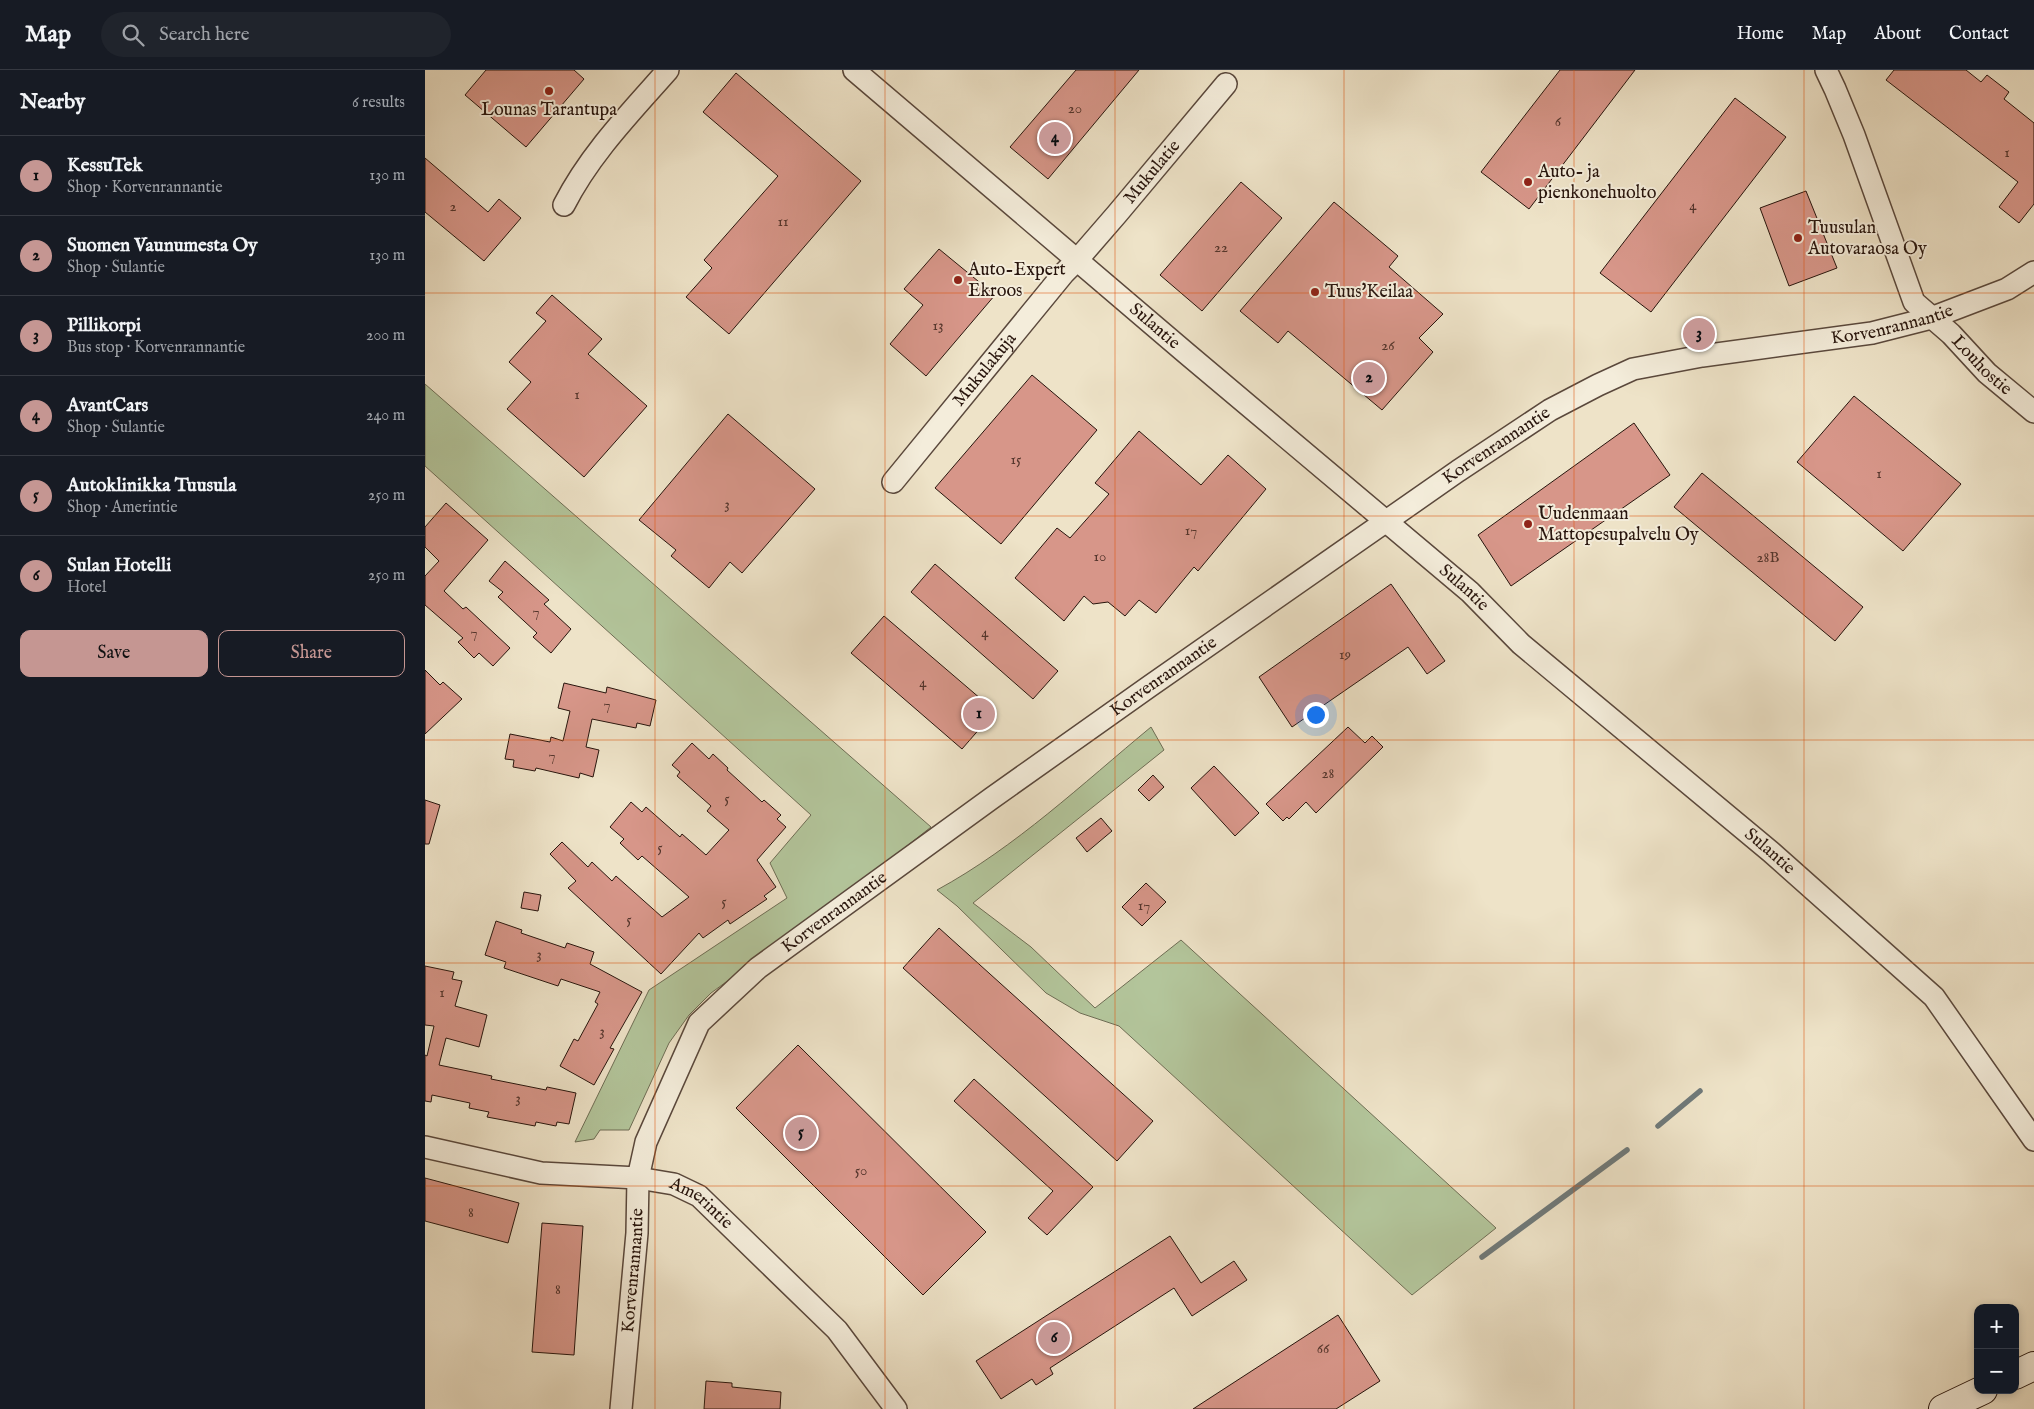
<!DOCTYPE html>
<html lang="en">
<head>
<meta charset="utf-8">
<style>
	body { margin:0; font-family:"IM FELL English",serif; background:#20242c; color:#f1f3f6 }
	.controls { position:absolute; right:15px; bottom:15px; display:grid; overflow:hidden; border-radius:10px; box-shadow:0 2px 8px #0003 }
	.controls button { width:45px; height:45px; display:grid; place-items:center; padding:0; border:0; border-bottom:1px solid #363941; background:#171b24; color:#f1f3f6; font:25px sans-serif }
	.you { position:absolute; left:890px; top:644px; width:18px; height:18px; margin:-12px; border:4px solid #fff; border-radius:50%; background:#1a73e8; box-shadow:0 0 0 8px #1a73e833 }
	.badge { display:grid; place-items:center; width:32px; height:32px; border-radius:50%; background:#c59692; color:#111; font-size:16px; font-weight:700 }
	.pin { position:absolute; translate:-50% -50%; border:2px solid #fff; box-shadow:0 1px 5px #0006 }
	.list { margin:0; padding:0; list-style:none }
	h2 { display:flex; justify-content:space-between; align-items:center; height:65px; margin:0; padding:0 20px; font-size:21px }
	h2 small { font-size:16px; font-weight:400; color:#9ea1a6 }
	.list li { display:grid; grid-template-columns:32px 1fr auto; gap:15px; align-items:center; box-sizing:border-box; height:80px; padding:0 20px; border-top:1px solid #363941 }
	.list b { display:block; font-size:19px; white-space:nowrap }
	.list p { margin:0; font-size:16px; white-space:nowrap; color:#9ea1a6 }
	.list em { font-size:16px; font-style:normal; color:#9ea1a6 }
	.actions { display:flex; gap:10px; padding:15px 20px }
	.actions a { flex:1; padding:11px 0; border:1px solid #c59692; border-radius:10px; text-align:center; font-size:18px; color:#c59692 }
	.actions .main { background:#c59692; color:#111 }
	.icon { flex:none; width:28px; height:28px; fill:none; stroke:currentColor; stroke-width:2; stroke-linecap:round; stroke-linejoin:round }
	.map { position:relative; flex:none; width:1609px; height:1339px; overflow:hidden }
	header { display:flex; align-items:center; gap:30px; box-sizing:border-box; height:70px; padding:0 25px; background:#171b24; border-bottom:1px solid #363941 }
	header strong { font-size:24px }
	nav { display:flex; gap:28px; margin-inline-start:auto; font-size:18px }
	.search { width:350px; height:45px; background:#20242c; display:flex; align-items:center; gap:12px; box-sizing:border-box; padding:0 18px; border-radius:28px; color:#9ea1a6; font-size:19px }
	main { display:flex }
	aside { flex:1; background:#171b24 }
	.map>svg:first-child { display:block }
</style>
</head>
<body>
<header>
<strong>Map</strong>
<div class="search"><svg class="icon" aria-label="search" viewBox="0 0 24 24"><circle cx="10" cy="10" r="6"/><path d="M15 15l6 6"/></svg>Search here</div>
<nav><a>Home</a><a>Map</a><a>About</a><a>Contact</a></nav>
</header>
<main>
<aside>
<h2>Nearby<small>6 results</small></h2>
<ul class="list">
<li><span class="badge">1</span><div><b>KessuTek</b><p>Shop · Korvenrannantie</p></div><em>130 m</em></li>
<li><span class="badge">2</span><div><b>Suomen Vaunumesta Oy</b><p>Shop · Sulantie</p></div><em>130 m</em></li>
<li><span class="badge">3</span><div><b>Pillikorpi</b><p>Bus stop · Korvenrannantie</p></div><em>200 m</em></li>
<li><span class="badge">4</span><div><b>AvantCars</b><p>Shop · Sulantie</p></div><em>240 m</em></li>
<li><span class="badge">5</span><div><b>Autoklinikka Tuusula</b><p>Shop · Amerintie</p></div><em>250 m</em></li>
<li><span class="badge">6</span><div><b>Sulan Hotelli</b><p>Hotel</p></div><em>250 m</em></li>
</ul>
<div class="actions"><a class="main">Save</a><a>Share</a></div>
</aside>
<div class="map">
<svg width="1609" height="1339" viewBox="0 0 1609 1339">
	<rect width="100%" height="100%" fill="#eee3c8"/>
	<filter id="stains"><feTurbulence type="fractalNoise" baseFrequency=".004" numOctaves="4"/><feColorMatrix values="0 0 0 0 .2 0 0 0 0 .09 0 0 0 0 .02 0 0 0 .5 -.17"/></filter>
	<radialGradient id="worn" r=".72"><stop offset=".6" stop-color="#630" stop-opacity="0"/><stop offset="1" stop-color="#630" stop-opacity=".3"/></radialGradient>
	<!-- green -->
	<g fill="#b3c59b" stroke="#6e6d54">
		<path d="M 0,314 L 506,757 L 420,825 L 286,923 L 264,945 L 244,973 L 204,1060 L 175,1060 L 169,1069 L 150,1072 L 224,920 L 362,828 L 345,793 L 386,745 L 0,396 Z"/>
		<path d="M 726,657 L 739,680 L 548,833 L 606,877 L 670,938 L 756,870 L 1071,1158 L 987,1225 L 694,956 L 655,943 L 621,923 L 532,836 L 512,820 C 591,777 657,714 726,657 Z"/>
	</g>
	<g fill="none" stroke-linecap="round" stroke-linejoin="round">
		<!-- stream -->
		<g stroke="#6f7979" stroke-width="5.5">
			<path d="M 1233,1056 L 1275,1021"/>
			<path d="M 1057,1187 L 1202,1080"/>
		</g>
	</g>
	<!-- building -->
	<g fill="#d79689" stroke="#28150d">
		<path d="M 61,0 L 149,0 L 159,9 L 101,77 L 40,25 Z"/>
		<path d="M 651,0 L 714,0 L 623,109 L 585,77 Z"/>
		<path d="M 1135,0 L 1210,0 L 1104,139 L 1056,102 Z"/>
		<path d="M 1469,0 L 1541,0 L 1556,12 L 1562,5 L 1584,22 L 1579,29 L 1609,53 L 1609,134 L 1594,153 L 1574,137 L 1593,112 L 1461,10 Z"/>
		<path d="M 311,3 L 436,111 L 304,264 L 261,227 L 287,198 L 279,190 L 353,106 L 278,42 Z"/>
		<path d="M 1310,28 L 1361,67 L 1226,242 L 1175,203 Z"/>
		<path d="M 0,88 L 63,142 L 74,129 L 96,148 L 59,191 L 0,142 Z"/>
		<path d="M 816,112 L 857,148 L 777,241 L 735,205 Z"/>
		<path d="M 1381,121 L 1412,198 L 1364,216 L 1335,138 Z"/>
		<path d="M 909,132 L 973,186 L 964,197 L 1018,244 L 994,268 L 1008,282 L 957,340 L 863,261 L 853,273 L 815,241 Z"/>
		<path d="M 514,179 L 570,225 L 501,306 L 465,274 L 498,235 L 479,219 Z"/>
		<path d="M 127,225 L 177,269 L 163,284 L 222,336 L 159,407 L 82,339 L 106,312 L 84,292 L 121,251 L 111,243 Z"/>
		<path d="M 607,305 L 672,360 L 576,474 L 510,418 Z"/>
		<path d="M 1429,326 L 1536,414 L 1478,481 L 1372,392 Z"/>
		<path d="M 303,344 L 390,419 L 317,503 L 305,492 L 284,518 L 246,486 L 251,480 L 214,450 Z"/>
		<path d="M 1209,353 L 1245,405 L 1086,516 L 1053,465 Z"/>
		<path d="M 714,361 L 776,415 L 803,385 L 841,419 L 773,501 L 769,497 L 731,543 L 714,530 L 700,546 L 683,532 L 668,534 L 659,526 L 639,551 L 590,508 L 632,458 L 645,468 L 684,424 L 670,413 Z"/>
		<path d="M 1277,403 L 1438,537 L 1410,571 L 1249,437 Z"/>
		<path d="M 21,433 L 63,470 L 19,521 L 38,539 L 41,537 L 85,578 L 68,596 L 54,583 L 49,588 L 33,572 L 38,568 L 0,535 L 0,506 L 14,491 L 0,477 L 0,457 Z"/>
		<path d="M 80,491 L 124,530 L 119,534 L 146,559 L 126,583 L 108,567 L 112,563 L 73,527 L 78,522 L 64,511 Z"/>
		<path d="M 510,494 L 633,601 L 608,629 L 486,522 Z"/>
		<path d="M 966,514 L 1020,591 L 1002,604 L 983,577 L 867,657 L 834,607 Z"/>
		<path d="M 459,546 L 570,641 L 537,679 L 426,583 Z"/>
		<path d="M 0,600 L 15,615 L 18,612 L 37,629 L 0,664 Z"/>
		<path d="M 139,613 L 181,623 L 182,617 L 231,630 L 225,656 L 212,653 L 211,658 L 167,649 L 161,677 L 174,680 L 168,707 L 155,703 L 154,708 L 111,698 L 110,701 L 88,697 L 89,690 L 80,689 L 85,664 L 125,672 L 126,667 L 138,671 L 145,641 L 133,638 Z"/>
		<path d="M 923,657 L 940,673 L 947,666 L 958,677 L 891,743 L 881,732 L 864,749 L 862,747 L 858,751 L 841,734 Z"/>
		<path d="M 267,673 L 284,689 L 288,684 L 303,698 L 302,700 L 337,732 L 339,730 L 356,745 L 352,749 L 361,757 L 332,790 L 351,817 L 339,826 L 342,829 L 305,854 L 303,850 L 278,868 L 274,863 L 236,904 L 143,818 L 151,811 L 125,784 L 137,772 L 163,797 L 167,792 L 187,811 L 191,806 L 237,847 L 264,827 L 217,786 L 213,790 L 195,773 L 199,769 L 185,757 L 206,732 L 217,742 L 221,737 L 255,767 L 257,764 L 281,785 L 304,760 L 282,741 L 286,736 L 252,706 L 255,702 L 247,695 Z"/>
		<path d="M 789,696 L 834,743 L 810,766 L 766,718 Z"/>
		<path d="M 728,705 L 739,717 L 724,731 L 713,720 Z"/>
		<path d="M 0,730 L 15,735 L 4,774 L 0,774 Z"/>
		<path d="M 676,748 L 687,761 L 662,782 L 651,768 Z"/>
		<path d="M 721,813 L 741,832 L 717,856 L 697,837 Z"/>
		<path d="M 99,822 L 116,825 L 113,841 L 96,838 Z"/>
		<path d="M 71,851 L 97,860 L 96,863 L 140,878 L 142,873 L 169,882 L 165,894 L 217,922 L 185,978 L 189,979 L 169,1015 L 135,996 L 149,969 L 153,971 L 173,934 L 170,932 L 175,922 L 136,909 L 133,916 L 79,898 L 81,892 L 60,885 Z"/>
		<path d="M 514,858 L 728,1051 L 692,1091 L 478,898 Z"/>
		<path d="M 0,896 L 29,902 L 27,909 L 37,911 L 30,936 L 62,945 L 54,977 L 21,968 L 14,995 L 67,1006 L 66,1009 L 121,1020 L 122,1017 L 151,1023 L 144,1054 L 132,1052 L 131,1056 L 111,1052 L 110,1056 L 62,1047 L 64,1042 L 44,1038 L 45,1033 L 7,1025 L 6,1032 L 0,1031 L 0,985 L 2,986 L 9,956 L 0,955 Z"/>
		<path d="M 373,975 L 561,1162 L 498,1225 L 311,1038 Z"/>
		<path d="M 549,1009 L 668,1117 L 622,1165 L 603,1148 L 628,1121 L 529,1031 Z"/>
		<path d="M 0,1108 L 94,1133 L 83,1173 L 0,1151 Z"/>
		<path d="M 117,1153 L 158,1156 L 149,1285 L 107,1282 Z"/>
		<path d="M 745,1166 L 776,1213 L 809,1191 L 822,1210 L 767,1246 L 749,1218 L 625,1298 L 628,1304 L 611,1315 L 607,1309 L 576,1329 L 551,1291 Z"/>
		<path d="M 913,1245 L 955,1311 L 911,1339 L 768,1339 Z"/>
		<path d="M 281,1311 L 307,1313 L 307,1317 L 356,1322 L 355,1339 L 279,1339 Z"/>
	</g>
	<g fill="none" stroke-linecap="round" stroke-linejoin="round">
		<defs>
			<g id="street">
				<path id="s1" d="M 429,0 L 761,283 L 1045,522 L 1096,574 L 1346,782 L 1509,927 L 1609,1070"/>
				<path id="s2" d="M 1401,0 L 1410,19 L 1429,65 L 1489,232 L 1526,264 L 1562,303 L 1609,342"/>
				<path d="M 139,135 C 165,84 205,43 243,0"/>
				<path id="s3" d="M 468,412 L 639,203 L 653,189 L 692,144 L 801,14"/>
				<path id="s4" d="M 0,1077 L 116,1103 L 213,1108 L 249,1114 L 274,1126 L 412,1260 L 471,1339"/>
				<path id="s5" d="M 196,1339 L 212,1163 L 213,1108 L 221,1072 L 274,953 L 333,898 L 567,728 L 725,616 L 1033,401 L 1125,340 L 1173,315 L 1208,299 L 1277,286 L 1447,263 L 1506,248 L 1582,219 L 1609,202"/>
			</g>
			<g id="secondary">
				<path d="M 1590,1305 L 1609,1296"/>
				<path d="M 1518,1339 L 1558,1320"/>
			</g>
		</defs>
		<!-- street casing -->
		<use href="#street" stroke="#5a483c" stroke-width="24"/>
		<!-- secondary casing -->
		<use href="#secondary" stroke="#28150d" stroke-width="30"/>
		<!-- street -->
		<use href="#street" stroke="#f4eddb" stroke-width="21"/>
		<!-- secondary -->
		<use href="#secondary" stroke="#f4eddb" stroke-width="28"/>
	</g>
	<!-- grid -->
	<path fill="none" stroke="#de560c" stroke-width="1" stroke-opacity="0.55" d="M 230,0 L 230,1339M 460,0 L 460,1339M 690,0 L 690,1339M 919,0 L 919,1339M 1149,0 L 1149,1339M 1379,0 L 1379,1339M 0,223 L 1609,223M 0,446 L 1609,446M 0,670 L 1609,670M 0,893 L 1609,893M 0,1116 L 1609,1116"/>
	<!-- markers -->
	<g fill="#8f2418" stroke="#f4eddb" stroke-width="2">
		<circle cx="124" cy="21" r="5"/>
		<circle cx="1103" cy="112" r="5"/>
		<circle cx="1373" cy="168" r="5"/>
		<circle cx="533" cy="210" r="5"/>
		<circle cx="890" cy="222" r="5"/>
		<circle cx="1103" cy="454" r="5"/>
	</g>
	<g text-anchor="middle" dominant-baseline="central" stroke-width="4" stroke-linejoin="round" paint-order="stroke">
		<!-- number labels -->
		<g font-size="15" fill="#54352c">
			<text x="650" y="38">20</text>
			<text x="1133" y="51">6</text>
			<text x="1582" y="82">1</text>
			<text x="1268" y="135">4</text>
			<text x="28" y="136">2</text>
			<text x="358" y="151">11</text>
			<text x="796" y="177">22</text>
			<text x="513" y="255">13</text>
			<text x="963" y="275">26</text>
			<text x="152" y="324">1</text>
			<text x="591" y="389">15</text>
			<text x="1454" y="403">1</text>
			<text x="302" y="434">3</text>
			<text x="766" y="460">17</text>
			<text x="675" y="486">10</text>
			<text x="1343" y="487">28B</text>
			<text x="111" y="541">7</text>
			<text x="49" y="562">7</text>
			<text x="560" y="562">4</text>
			<text x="920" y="584">19</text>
			<text x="498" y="612">4</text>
			<text x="182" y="634">7</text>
			<text x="127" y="685">7</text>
			<text x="903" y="703">28</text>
			<text x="302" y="728">5</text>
			<text x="235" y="777">5</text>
			<text x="299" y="831">5</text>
			<text x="719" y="835">17</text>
			<text x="204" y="849">5</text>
			<text x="114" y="884">3</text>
			<text x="17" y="922">1</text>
			<text x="177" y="961">3</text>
			<text x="93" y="1028">3</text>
			<text x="436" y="1100">50</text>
			<text x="46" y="1142">8</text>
			<text x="133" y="1219">8</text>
			<text x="898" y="1278">66</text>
		</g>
		<!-- poi labels -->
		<g font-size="18" fill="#28150d" stroke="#f4eddb" text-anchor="start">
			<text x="124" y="40" text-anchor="middle">Lounas Tarantupa</text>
			<text x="1113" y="102">Auto- ja<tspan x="1113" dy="21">pienkonehuolto</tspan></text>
			<text x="1383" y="158">Tuusulan<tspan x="1383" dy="21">Autovaraosa Oy</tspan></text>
			<text x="543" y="200">Auto-Expert<tspan x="543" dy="21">Ekroos</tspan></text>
			<text x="900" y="222">Tuus'Keilaa</text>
			<text x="1113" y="444">Uudenmaan<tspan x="1113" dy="21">Mattopesupalvelu Oy</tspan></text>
		</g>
		<!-- street labels -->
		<g font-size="18" fill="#28150d" stroke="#f4eddb">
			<text stroke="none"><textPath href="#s3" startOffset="404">Mukulatie</textPath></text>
			<text stroke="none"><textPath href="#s5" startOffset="1804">Korvenrannantie</textPath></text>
			<text stroke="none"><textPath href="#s1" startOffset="395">Sulantie</textPath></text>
			<text stroke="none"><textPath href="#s2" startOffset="341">Louhostie</textPath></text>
			<text stroke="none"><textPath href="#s3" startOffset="145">Mukulakuja</textPath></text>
			<text stroke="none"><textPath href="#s5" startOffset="1384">Korvenrannantie</textPath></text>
			<text stroke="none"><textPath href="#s1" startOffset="800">Sulantie</textPath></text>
			<text stroke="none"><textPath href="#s5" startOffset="979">Korvenrannantie</textPath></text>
			<text stroke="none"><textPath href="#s1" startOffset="1204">Sulantie</textPath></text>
			<text stroke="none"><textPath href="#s5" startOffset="574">Korvenrannantie</textPath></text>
			<text stroke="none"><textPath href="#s4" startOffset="286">Amerintie</textPath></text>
			<text stroke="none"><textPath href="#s5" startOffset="139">Korvenrannantie</textPath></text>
		</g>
	</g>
	<rect width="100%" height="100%" filter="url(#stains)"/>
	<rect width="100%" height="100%" fill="url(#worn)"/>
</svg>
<div class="controls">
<button>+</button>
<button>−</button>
</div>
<div class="you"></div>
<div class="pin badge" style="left:554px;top:644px">1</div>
<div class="pin badge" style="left:944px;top:308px">2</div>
<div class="pin badge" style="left:1274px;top:264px">3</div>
<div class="pin badge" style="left:630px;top:68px">4</div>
<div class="pin badge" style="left:376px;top:1063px">5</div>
<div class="pin badge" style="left:629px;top:1268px">6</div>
</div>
</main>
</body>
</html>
